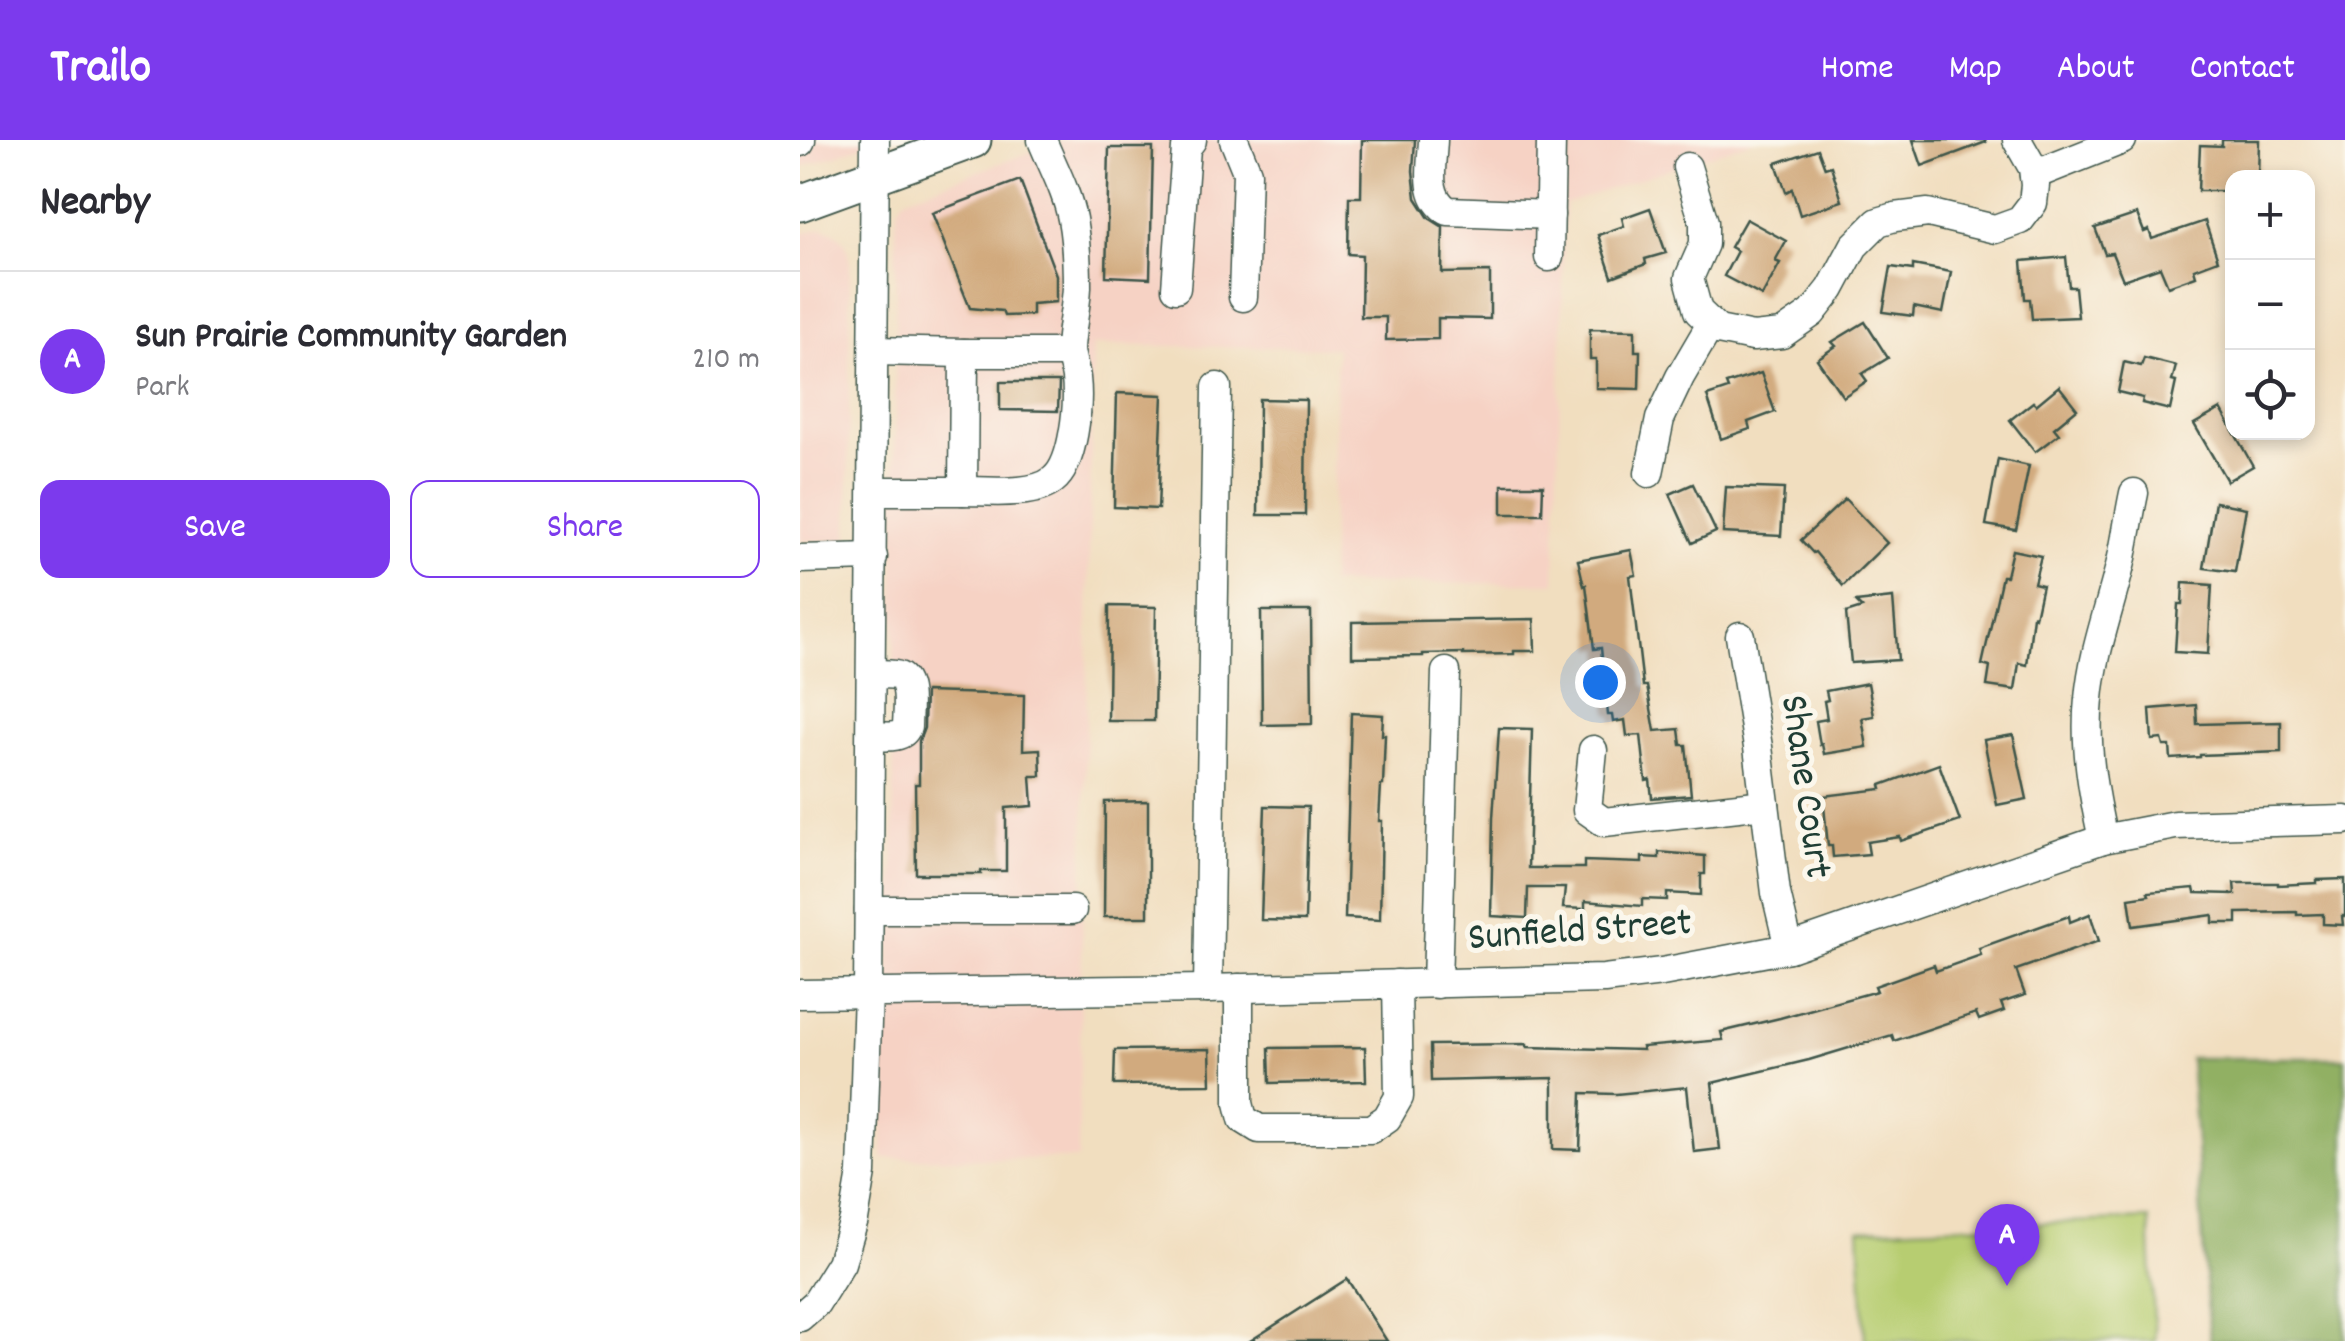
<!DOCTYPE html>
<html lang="en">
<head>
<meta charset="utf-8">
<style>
	body { margin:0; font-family:Dekko,sans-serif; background:#f2f2f3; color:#2b2b33 }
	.controls { position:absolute; right:30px; top:30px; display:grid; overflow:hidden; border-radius:20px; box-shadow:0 5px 15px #0003 }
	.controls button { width:90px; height:90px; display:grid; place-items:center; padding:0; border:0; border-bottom:2px solid #e1e1e2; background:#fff; color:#2b2b33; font:50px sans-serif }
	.you { position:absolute; left:800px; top:542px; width:35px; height:35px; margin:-25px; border:8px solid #fff; border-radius:50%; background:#1a73e8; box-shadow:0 0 0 15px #1a73e833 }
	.badge { display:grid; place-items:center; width:65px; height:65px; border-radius:50%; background:#7c3aed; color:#fff; font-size:32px; font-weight:700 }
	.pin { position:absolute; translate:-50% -82px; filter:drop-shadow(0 2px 5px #0008) }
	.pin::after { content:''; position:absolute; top:52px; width:35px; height:30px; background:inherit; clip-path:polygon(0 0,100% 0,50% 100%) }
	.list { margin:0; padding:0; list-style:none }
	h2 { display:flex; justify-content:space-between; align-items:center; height:130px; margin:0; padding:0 40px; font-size:42px }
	h2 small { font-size:32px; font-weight:400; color:#7c7c81 }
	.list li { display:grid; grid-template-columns:65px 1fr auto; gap:30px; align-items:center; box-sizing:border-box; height:180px; padding:0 40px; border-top:2px solid #e1e1e2 }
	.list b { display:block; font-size:38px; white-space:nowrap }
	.list p { margin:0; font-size:32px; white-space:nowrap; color:#7c7c81 }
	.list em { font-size:32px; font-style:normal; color:#7c7c81 }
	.actions { display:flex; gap:20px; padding:30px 40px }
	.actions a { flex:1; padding:22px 0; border:2px solid #7c3aed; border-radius:20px; text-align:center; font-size:35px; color:#7c3aed }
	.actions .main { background:#7c3aed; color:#fff }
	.icon { flex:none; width:55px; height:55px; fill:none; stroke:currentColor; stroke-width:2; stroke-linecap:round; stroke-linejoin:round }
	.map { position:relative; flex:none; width:1545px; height:1201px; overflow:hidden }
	header { display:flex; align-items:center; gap:60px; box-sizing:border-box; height:140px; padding:0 50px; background:#7c3aed; color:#fff }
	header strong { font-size:48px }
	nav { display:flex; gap:55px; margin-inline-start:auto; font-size:35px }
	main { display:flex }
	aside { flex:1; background:#fff }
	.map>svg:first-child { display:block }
</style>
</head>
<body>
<header>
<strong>Trailo</strong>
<nav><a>Home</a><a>Map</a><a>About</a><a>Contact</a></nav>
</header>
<main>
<aside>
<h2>Nearby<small></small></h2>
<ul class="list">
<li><span class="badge">A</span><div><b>Sun Prairie Community Garden</b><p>Park</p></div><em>210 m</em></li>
</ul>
<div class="actions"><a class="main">Save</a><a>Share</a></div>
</aside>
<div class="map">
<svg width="1545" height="1201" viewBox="0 0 1545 1201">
	<rect width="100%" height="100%" fill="#fbf7ec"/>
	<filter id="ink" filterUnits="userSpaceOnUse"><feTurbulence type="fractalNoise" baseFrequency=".01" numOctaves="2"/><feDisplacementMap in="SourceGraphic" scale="20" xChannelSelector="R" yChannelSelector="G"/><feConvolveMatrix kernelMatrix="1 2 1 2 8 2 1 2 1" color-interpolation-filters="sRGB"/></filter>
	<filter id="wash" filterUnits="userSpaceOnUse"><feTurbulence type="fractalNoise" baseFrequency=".0048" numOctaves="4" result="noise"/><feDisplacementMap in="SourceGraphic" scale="40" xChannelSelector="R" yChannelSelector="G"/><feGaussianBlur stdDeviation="2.25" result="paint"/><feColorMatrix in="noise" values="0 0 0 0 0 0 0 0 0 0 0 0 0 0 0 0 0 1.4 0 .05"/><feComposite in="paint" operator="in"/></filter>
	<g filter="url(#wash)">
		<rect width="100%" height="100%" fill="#f1debf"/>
		<!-- built -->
		<g fill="#f6d2c4">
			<path d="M 0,0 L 78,0 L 0,28 Z"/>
			<path d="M 264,0 L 955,0 L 765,64 L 755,443 L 530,444 L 537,208 L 293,205 L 278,1019 L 83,1018 L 83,935 L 93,752 L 96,83 L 98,68 L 102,61 L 107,57 Z"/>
			<path d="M 22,88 L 32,91 L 42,98 L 47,107 L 50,124 L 48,401 L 0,401 L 0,94 Z"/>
		</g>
		<!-- green -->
		<path fill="#b7cd71" stroke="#6b8552" stroke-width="2.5" d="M 1349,1079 L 1355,1201 L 1065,1201 L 1059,1090 Z"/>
		<!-- forest -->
		<path fill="#91b063" stroke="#58764c" stroke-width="2.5" d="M 1390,918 L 1545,918 L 1545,1201 L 1410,1201 Z"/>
		<g id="blocks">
			<!-- building -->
			<g fill="#d1aa7e">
				<path d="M 562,0 L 615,0 L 613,31 L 616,58 L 629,78 L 643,87 L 642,133 L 690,132 L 690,179 L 638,178 L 638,199 L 586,200 L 586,177 L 561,177 L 562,115 L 548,114 L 549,57 L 561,57 Z"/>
				<path d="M 1113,0 L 1185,0 L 1186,2 L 1122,26 Z"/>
				<path d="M 1422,0 L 1459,0 L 1458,38 L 1432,38 L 1432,44 L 1429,44 L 1429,51 L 1398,51 L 1400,5 L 1422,6 Z"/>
				<path d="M 309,8 L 353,8 L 350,138 L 306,136 Z"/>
				<path d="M 1018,9 L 1025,28 L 1031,26 L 1042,61 L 1000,75 L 992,49 L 986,52 L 976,23 Z"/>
				<path d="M 220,40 L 256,135 L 256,162 L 232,164 L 232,175 L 204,176 L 202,171 L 170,168 L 132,73 Z"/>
				<path d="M 850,68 L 866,113 L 845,119 L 846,124 L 812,137 L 798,95 L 824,86 L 822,78 Z"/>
				<path d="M 1337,74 L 1344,92 L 1349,90 L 1352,99 L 1405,81 L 1418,120 L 1394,129 L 1396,136 L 1368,146 L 1360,127 L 1323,140 L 1312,113 L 1305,114 L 1295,88 Z"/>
				<path d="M 946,79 L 986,101 L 975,121 L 980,123 L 962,156 L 924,136 L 937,111 L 930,107 Z"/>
				<path d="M 1266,117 L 1269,147 L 1275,147 L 1278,177 L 1232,179 L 1230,159 L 1225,159 L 1222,121 Z"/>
				<path d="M 1113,125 L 1151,132 L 1143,173 L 1114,167 L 1113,176 L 1083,172 L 1091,127 L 1113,130 Z"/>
				<path d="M 1065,182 L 1088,218 L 1062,234 L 1067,241 L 1043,257 L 1017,219 L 1036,206 L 1032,202 Z"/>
				<path d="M 790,189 L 835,190 L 835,211 L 840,211 L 839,249 L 796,248 L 796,219 L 790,219 Z"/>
				<path d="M 1344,218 L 1376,226 L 1372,241 L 1376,242 L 1370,270 L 1342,263 L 1343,258 L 1318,252 L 1324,222 L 1341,226 Z"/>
				<path d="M 961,233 L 975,272 L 948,282 L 950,289 L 921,299 L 907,256 L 928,249 L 926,244 Z"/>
				<path d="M 200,242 L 259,242 L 258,271 L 200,270 Z"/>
				<path d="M 1259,246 L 1277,269 L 1254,288 L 1259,294 L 1235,312 L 1210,280 L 1233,262 L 1236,265 Z"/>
				<path d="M 317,253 L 363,255 L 358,369 L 314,367 Z"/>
				<path d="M 459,259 L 506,260 L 505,375 L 458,375 Z"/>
				<path d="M 1421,269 L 1453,326 L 1427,341 L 1394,284 Z"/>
				<path d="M 1198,319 L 1229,326 L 1216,390 L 1186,385 Z"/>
				<path d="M 893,344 L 916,392 L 892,403 L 870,354 Z"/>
				<path d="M 702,345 L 743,345 L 742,374 L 702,374 Z"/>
				<path d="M 926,347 L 984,349 L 981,396 L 923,393 Z"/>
				<path d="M 1045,359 L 1087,403 L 1043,446 L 1015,412 L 1013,413 L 1001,400 Z"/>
				<path d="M 1415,362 L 1446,368 L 1435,432 L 1404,428 Z"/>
				<path d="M 831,410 L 836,435 L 830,436 L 843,546 L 847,546 L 855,591 L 879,589 L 881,605 L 886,605 L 891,655 L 852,658 L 850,640 L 846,641 L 841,595 L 827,596 L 825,580 L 813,582 L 812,575 L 808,575 L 801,508 L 794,509 L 786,445 L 784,446 L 778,420 Z"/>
				<path d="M 1212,410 L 1241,416 L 1234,443 L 1242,445 L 1235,477 L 1233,476 L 1227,525 L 1219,523 L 1215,550 L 1187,546 L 1190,527 L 1182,525 L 1202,436 L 1206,436 Z"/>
				<path d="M 1383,443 L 1412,445 L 1408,514 L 1375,512 L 1378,464 L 1382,464 Z"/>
				<path d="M 1093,458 L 1098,520 L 1051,523 L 1046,473 L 1062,468 L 1056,462 Z"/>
				<path d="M 309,466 L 356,467 L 354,581 L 308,581 Z"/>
				<path d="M 461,471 L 511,471 L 512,584 L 462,585 Z"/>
				<path d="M 734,479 L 735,511 L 714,511 L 714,514 L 663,515 L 663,513 L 623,514 L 623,516 L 552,517 L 552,482 Z"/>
				<path d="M 1068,543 L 1074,576 L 1062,578 L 1067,607 L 1024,614 L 1022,604 L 1020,605 L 1016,581 L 1027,579 L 1024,561 L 1028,560 L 1026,551 Z"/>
				<path d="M 125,552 L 224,555 L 223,610 L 240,609 L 241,636 L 231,636 L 233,666 L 206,668 L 206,731 L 181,731 L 181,734 L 116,734 L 115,644 L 119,644 L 119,601 L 124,588 Z"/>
				<path d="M 1396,565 L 1397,584 L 1481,582 L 1481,612 L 1400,615 L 1400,617 L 1371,619 L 1370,606 L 1364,606 L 1362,599 L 1352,600 L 1350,569 Z"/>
				<path d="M 551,573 L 583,575 L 582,595 L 585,595 L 583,645 L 581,645 L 579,681 L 582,681 L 580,780 L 545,778 Z"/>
				<path d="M 699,588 L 732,589 L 728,728 L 784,728 L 784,721 L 842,723 L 842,717 L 859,718 L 859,712 L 905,716 L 905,734 L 901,734 L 901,755 L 867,753 L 867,760 L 842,759 L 842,766 L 785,761 L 785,769 L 763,768 L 765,748 L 728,748 L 727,778 L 691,776 L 693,678 Z"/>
				<path d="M 1213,595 L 1227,659 L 1197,665 L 1184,600 Z"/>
				<path d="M 1139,624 L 1160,681 L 1101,701 L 1100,697 L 1067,702 L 1069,714 L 1033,717 L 1032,706 L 1028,706 L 1023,656 L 1082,649 L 1081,645 Z"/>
				<path d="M 348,661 L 348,777 L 304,777 L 305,662 Z"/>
				<path d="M 465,666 L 508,667 L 505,781 L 461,780 Z"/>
				<path d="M 1545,739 L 1545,776 L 1542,776 L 1543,785 L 1523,784 L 1523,774 L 1497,775 L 1497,772 L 1437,773 L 1437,783 L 1413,783 L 1413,775 L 1333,786 L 1329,758 L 1349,755 L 1348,752 L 1394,748 L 1395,753 L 1435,754 L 1434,743 L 1478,743 L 1478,745 L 1517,743 L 1517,740 Z"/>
				<path d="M 1290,774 L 1299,801 L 1216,830 L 1225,855 L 1201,863 L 1204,871 L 1179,880 L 1176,873 L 1094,901 L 1092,895 L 1009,920 L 912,943 L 920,1009 L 894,1012 L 887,947 L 816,954 L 782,953 L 780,1010 L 753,1009 L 753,938 L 631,941 L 630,905 L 727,904 L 727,907 L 843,910 L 842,907 L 923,900 L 921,892 L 980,878 L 1077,851 L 1075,846 L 1134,825 L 1136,831 L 1181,815 L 1179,808 L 1269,776 L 1270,782 Z"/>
				<path d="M 565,907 L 566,941 L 470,943 L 469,908 Z"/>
				<path d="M 410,909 L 411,944 L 314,945 L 315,910 Z"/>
				<path d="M 547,1139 L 587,1201 L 450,1201 Z"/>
			</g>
		</g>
	</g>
	<g filter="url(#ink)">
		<use href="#blocks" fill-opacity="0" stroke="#3e5549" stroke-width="2.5"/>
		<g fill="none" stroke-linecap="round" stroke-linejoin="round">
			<defs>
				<g id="minor">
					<path d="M 434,0 L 447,32 L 443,157"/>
					<path d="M 633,0 C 632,27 624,56 648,71 L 750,75"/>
					<path d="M 0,2 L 1,0"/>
					<path d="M 887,27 L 904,82 L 904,104 L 889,138 L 898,171 L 918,190 L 953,197 L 982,194 L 1012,173 L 1031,149 L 1054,106 L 1078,82 L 1095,77 L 1128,73 L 1195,89 L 1220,80 L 1233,63 L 1235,45 L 1233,28 L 1217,0"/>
					<path d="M 1234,35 L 1322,0"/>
					<path d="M 749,117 L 751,0"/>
					<path d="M 376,148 L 386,8 L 392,0"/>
					<path d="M 164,213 L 270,213"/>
					<path d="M 849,333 L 860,279 L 880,237 L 911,184"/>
					<path d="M 73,351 L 163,351 L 164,213 L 74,211"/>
					<path d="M 163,351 C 188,351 234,356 253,340 C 274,324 279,264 276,238 C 275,228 270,219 270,208 C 271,188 276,168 277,147 C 277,125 276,100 272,79 C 267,52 252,25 242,0"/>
					<path d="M 0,419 L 73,417"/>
					<path d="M 940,496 L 958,607 L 976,753 L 989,808"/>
					<path d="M 71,596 C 83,596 102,600 107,587 C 107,574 112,543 99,536 C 92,533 79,535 72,534"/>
					<path d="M 793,610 L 787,670 L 804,682 L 965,664"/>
					<path d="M 1303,699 C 1293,654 1284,605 1289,559 C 1293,512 1310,468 1321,422 C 1326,400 1329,376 1334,353"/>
					<path d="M 69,770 L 272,770"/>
					<path d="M 637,844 L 646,532"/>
					<path d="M 439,848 L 439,963 L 443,979 L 459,989 L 571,989 L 587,978 L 599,957 L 597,844"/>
					<path d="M 408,849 L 417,247"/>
					<path d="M 0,854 L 408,849 L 804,839 L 862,832 L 989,808 L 1303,699 L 1375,685 L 1545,680"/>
					<path d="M 0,1177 L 16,1163 L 41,1123 L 54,1080 L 62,1033 L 68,852 L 75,0"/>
				</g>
				<path id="major" d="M 0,63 L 173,0"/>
			</defs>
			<!-- minor casing -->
			<use href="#minor" stroke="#3e5549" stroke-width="31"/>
			<!-- major casing -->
			<use href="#major" stroke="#3e5549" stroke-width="39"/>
			<!-- minor -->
			<use href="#minor" stroke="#fff" stroke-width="28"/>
			<!-- major -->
			<use href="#major" stroke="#fff" stroke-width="35"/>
		</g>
	</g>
	<g text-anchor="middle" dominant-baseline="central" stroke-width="10" stroke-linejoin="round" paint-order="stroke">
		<!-- street labels -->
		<g font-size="40" fill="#1f3d34" stroke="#fbf7ec">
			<text transform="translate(1003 647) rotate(82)">Shane Court</text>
			<text transform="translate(780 793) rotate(-4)">Sunfield Street</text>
		</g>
	</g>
</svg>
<div class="controls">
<button>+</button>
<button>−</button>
<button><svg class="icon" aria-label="locate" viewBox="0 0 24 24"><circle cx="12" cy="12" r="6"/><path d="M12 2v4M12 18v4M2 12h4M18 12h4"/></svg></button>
</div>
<div class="you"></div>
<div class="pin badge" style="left:1207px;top:1146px">A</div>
</div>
</main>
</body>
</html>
